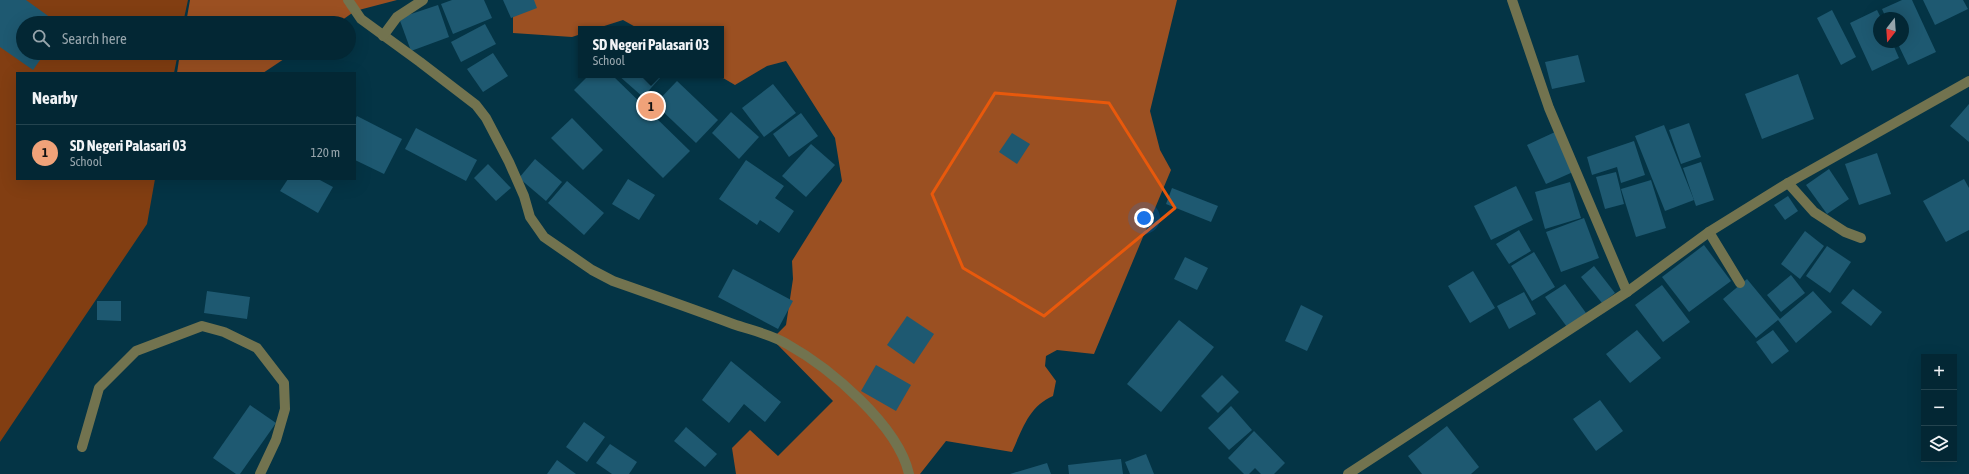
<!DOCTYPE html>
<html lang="en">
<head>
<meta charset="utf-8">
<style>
	body { margin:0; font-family:"Asap Condensed",sans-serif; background:#113340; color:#f1f3f6 }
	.controls { position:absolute; right:12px; bottom:12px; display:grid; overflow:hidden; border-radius:0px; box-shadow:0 4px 16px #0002 }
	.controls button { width:36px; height:36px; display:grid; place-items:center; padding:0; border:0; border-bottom:1px solid #24444f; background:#032734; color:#f1f3f6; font:20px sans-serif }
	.compass { position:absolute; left:1873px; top:12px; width:36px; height:36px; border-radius:50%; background:#032734; box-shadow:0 4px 16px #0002; rotate:197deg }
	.you { position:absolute; left:1144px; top:218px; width:14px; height:14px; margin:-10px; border:3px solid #fff; border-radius:50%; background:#1a73e8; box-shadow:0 0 0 6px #1a73e833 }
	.badge { display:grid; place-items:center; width:26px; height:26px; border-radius:50%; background:#f0a279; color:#111; font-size:13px; font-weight:700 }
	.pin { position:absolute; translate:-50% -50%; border:2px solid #fff; box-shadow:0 1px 4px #0006 }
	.popup { position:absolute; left:578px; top:26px; width:146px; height:52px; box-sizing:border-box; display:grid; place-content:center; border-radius:0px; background:#032734; filter:drop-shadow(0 1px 3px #0005); font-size:13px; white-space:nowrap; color:#97a5ac }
	.popup b { font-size:15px; color:#f1f3f6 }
	.popup::after { content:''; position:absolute; left:50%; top:100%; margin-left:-8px; border:8px solid transparent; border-top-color:#032734 }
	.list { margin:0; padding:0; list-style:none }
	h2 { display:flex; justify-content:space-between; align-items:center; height:52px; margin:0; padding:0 16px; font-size:17px }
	h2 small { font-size:13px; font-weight:400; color:#97a5ac }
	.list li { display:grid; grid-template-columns:26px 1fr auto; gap:12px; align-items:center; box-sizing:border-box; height:56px; padding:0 16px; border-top:1px solid #24444f }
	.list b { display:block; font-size:15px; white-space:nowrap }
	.list p { margin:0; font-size:13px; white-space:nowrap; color:#97a5ac }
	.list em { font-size:13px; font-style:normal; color:#97a5ac }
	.icon { flex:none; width:22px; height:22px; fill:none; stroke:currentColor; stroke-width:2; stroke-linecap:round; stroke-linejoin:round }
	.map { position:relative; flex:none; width:1969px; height:474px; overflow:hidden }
	.search { position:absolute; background:#032734; box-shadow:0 4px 16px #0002; left:16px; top:16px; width:340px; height:44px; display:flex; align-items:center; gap:10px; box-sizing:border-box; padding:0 14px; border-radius:22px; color:#97a5ac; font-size:15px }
	.panel { position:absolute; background:#032734; box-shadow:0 4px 16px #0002; left:16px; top:72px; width:340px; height:108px; border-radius:0px }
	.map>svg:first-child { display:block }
</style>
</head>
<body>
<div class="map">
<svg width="1969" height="474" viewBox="0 0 1969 474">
	<rect width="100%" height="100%" fill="#043445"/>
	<!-- green -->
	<path fill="#823e12" d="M 0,0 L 188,0 L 183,23 L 23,23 L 23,53 L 178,53 L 174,73 L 17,73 L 17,179 L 155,179 L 147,224 L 0,442 Z"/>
	<!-- forest -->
	<g fill="#9b5022">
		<path d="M 190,0 L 397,0 L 355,11 L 338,23 L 186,23 Z"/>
		<path d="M 524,0 L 1177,0 L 1150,111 L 1160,150 L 1171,170 L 1094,354 L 1057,350 L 1046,356 L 1045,366 L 1056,381 L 1053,396 C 1029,406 1022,430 1012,452 L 946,441 L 920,474 L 736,474 L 732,448 L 750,430 L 778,456 L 833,401 L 772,339 L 786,325 L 793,279 L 792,261 L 842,181 L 835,138 L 786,61 L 767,66 L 735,85 L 718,75 L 721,75 L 721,29 L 639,29 L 623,20 L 595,29 L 581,29 L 581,34 L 572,37 L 513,33 L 513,8 Z"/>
		<path d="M 180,53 L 293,53 L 263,73 L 177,73 Z"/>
	</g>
	<!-- building -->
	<g fill="#1e5971">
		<path d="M 0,0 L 26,0 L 58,23 L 23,23 L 23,53 L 45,53 L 33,70 L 0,47 Z"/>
		<path d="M 452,0 L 484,0 L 492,18 L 453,34 L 441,4 Z"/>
		<path d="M 503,0 L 534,0 L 537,8 L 511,18 Z"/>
		<path d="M 1902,0 L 1912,0 L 1936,52 L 1908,65 L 1897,42 L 1903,42 L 1903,18 L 1886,18 L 1882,9 Z"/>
		<path d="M 1923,0 L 1963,0 L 1968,9 L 1935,25 Z"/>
		<path d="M 438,5 L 449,37 L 411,51 L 399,18 Z"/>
		<path d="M 1832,10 L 1856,57 L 1841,65 L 1817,18 Z"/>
		<path d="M 1877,10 L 1881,18 L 1879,18 L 1879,42 L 1892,42 L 1899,58 L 1872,71 L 1850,23 Z"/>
		<path d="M 485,24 L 496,44 L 461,62 L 451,42 Z"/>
		<path d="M 493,53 L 508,76 L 483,92 L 467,69 Z"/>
		<path d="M 1578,55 L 1585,82 L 1552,89 L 1545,62 Z"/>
		<path d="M 1798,74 L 1814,119 L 1762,139 L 1745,94 Z"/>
		<path d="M 589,75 L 612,75 L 690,151 L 663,178 L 574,90 Z"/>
		<path d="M 618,75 L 657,75 L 660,78 L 643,97 Z"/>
		<path d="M 677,81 L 718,120 L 696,143 L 655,104 Z"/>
		<path d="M 773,84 L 796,113 L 764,137 L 742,108 Z"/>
		<path d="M 1969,104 L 1969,142 L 1950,126 Z"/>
		<path d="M 731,112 L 759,137 L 739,159 L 712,133 Z"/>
		<path d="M 801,113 L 818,136 L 789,157 L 773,134 Z"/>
		<path d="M 357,116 L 402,139 L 384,174 L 355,160 L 355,120 Z"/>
		<path d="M 572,118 L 603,150 L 583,170 L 551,138 Z"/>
		<path d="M 1689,123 L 1701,157 L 1681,164 L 1669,130 Z"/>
		<path d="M 1664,125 L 1694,200 L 1665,211 L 1635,136 Z"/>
		<path d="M 416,128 L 477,160 L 466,181 L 405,149 Z"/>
		<path d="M 1555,132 L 1573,172 L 1546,184 L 1527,145 Z"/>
		<path d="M 1012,133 L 1030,144 L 1017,164 L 999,152 Z"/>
		<path d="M 1634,141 L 1645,175 L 1621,183 L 1617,167 L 1592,175 L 1587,157 Z"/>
		<path d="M 811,144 L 835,165 L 806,197 L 782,176 Z"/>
		<path d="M 1877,153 L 1891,194 L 1859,205 L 1845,164 Z"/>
		<path d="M 535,159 L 562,182 L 546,201 L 519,178 Z"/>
		<path d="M 746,160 L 784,186 L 775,198 L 794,211 L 779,233 L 760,220 L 757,225 L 719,199 Z"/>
		<path d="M 1701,162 L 1714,200 L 1696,206 L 1683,168 Z"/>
		<path d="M 488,164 L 511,188 L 496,201 L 474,178 Z"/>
		<path d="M 1829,169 L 1849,199 L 1827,214 L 1806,185 Z"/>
		<path d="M 1616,172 L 1624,204 L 1605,209 L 1596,177 Z"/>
		<path d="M 288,179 L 318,179 L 333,187 L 318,213 L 280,191 Z"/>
		<path d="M 628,179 L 655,195 L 639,220 L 612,204 Z"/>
		<path d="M 1964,179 L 1969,188 L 1969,230 L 1946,242 L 1923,201 Z"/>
		<path d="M 1651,180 L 1666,228 L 1636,237 L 1621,189 Z"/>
		<path d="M 567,181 L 604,213 L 584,235 L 548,203 Z"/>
		<path d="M 1570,182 L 1581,218 L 1545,229 L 1535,192 Z"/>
		<path d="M 1516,186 L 1533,220 L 1491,240 L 1474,206 Z"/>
		<path d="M 1172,188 L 1218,206 L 1211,222 L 1166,204 Z"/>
		<path d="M 1788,196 L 1798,211 L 1785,220 L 1774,205 Z"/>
		<path d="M 1584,218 L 1599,258 L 1561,272 L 1546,232 Z"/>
		<path d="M 1519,230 L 1531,251 L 1509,264 L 1496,244 Z"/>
		<path d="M 1805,231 L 1824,246 L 1800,279 L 1781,264 Z"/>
		<path d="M 1704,245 L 1731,281 L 1689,312 L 1662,277 Z"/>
		<path d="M 1827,246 L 1851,262 L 1830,293 L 1806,276 Z"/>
		<path d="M 1534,252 L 1555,287 L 1532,301 L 1511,266 Z"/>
		<path d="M 1185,257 L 1208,268 L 1197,290 L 1174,279 Z"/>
		<path d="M 1594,266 L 1615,293 L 1602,303 L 1581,277 Z"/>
		<path d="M 733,269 L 793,301 L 778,329 L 718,297 Z"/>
		<path d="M 1473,271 L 1495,308 L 1470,323 L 1448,286 Z"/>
		<path d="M 1791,275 L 1805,293 L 1781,312 L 1767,295 Z"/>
		<path d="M 1747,279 L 1780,319 L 1813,291 L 1832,312 L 1796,343 L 1778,320 L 1756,338 L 1723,299 Z"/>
		<path d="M 1565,284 L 1586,313 L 1567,327 L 1545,297 Z"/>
		<path d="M 1662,285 L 1690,322 L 1663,342 L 1635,305 Z"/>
		<path d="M 1853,289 L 1882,312 L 1871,326 L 1841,303 Z"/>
		<path d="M 207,291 L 250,297 L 247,319 L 204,313 Z"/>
		<path d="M 1524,292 L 1536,314 L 1509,329 L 1497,306 Z"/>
		<path d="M 97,301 L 121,301 L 121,321 L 97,320 Z"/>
		<path d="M 1301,305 L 1323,316 L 1307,351 L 1285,341 Z"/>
		<path d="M 907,316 L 934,334 L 914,364 L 887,345 Z"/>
		<path d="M 1179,320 L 1214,347 L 1161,412 L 1127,384 Z"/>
		<path d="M 1637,330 L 1661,358 L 1630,383 L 1606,354 Z"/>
		<path d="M 1773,330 L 1789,351 L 1772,364 L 1756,342 Z"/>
		<path d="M 731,361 L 781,402 L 765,422 L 744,404 L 729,423 L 702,400 Z"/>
		<path d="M 876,365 L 911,385 L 896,411 L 861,391 Z"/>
		<path d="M 1222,375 L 1239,392 L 1218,413 L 1201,396 Z"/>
		<path d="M 1600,400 L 1623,431 L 1596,451 L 1573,419 Z"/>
		<path d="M 250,405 L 276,423 L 240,474 L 236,474 L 213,458 Z"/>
		<path d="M 1231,406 L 1252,430 L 1229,450 L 1208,428 Z"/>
		<path d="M 584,422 L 605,437 L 587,462 L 566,447 Z"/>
		<path d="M 1447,426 L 1479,467 L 1471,474 L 1422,474 L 1408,456 Z"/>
		<path d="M 686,427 L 717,454 L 705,467 L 674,441 Z"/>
		<path d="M 1254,431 L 1285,463 L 1274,474 L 1261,474 L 1255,468 L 1249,474 L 1244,474 L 1228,458 Z"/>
		<path d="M 610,444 L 637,462 L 629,474 L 612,474 L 596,463 Z"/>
		<path d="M 1146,454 L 1154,474 L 1130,474 L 1125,462 Z"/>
		<path d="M 1121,459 L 1123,474 L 1069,474 L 1068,465 Z"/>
		<path d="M 557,460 L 576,474 L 547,474 Z"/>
		<path d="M 1047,463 L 1051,474 L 1010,474 Z"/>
	</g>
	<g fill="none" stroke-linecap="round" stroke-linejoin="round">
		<!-- minor -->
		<g stroke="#72734f" stroke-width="10">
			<path d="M 348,0 L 361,19 L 420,62 L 476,105 L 486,118 L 509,162 L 524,196 L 530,217 L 544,237 L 592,270 L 613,281 C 653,295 693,309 733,324 C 750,330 771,334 787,344 C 830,368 898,425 909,474"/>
			<path d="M 1512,0 L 1549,108 L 1627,292"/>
			<path d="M 383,36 L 397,17 L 423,0"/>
			<path d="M 1788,183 L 1814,212 L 1845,232 L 1861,238"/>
			<path d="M 1709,232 L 1740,283"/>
			<path d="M 82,447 L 99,388 L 136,351 L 202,326 L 224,332 L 257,348 L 284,383 L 285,409 L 276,440 L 260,474"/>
			<path d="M 1348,474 L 1627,292 L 1709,232 L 1788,183 L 1969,81"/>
		</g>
	</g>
	<!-- marked area -->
	<path fill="none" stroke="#e8590c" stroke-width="3" stroke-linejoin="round" d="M 995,93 L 1109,103 L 1175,208 L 1044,316 L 963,268 L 932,194 Z"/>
</svg>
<div class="controls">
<button>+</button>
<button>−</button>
<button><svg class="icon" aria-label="layers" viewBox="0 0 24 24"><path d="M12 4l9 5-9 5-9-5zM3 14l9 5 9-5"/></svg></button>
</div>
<svg class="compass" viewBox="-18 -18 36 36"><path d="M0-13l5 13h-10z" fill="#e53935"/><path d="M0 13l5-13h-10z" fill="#97a5ac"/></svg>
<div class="you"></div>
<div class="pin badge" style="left:651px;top:106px">1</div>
<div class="popup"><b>SD Negeri Palasari 03</b>School</div>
<div class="search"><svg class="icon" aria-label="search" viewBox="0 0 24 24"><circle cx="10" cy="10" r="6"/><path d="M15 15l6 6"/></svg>Search here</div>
<section class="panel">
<h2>Nearby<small></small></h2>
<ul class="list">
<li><span class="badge">1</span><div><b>SD Negeri Palasari 03</b><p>School</p></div><em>120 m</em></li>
</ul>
</section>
</div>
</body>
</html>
